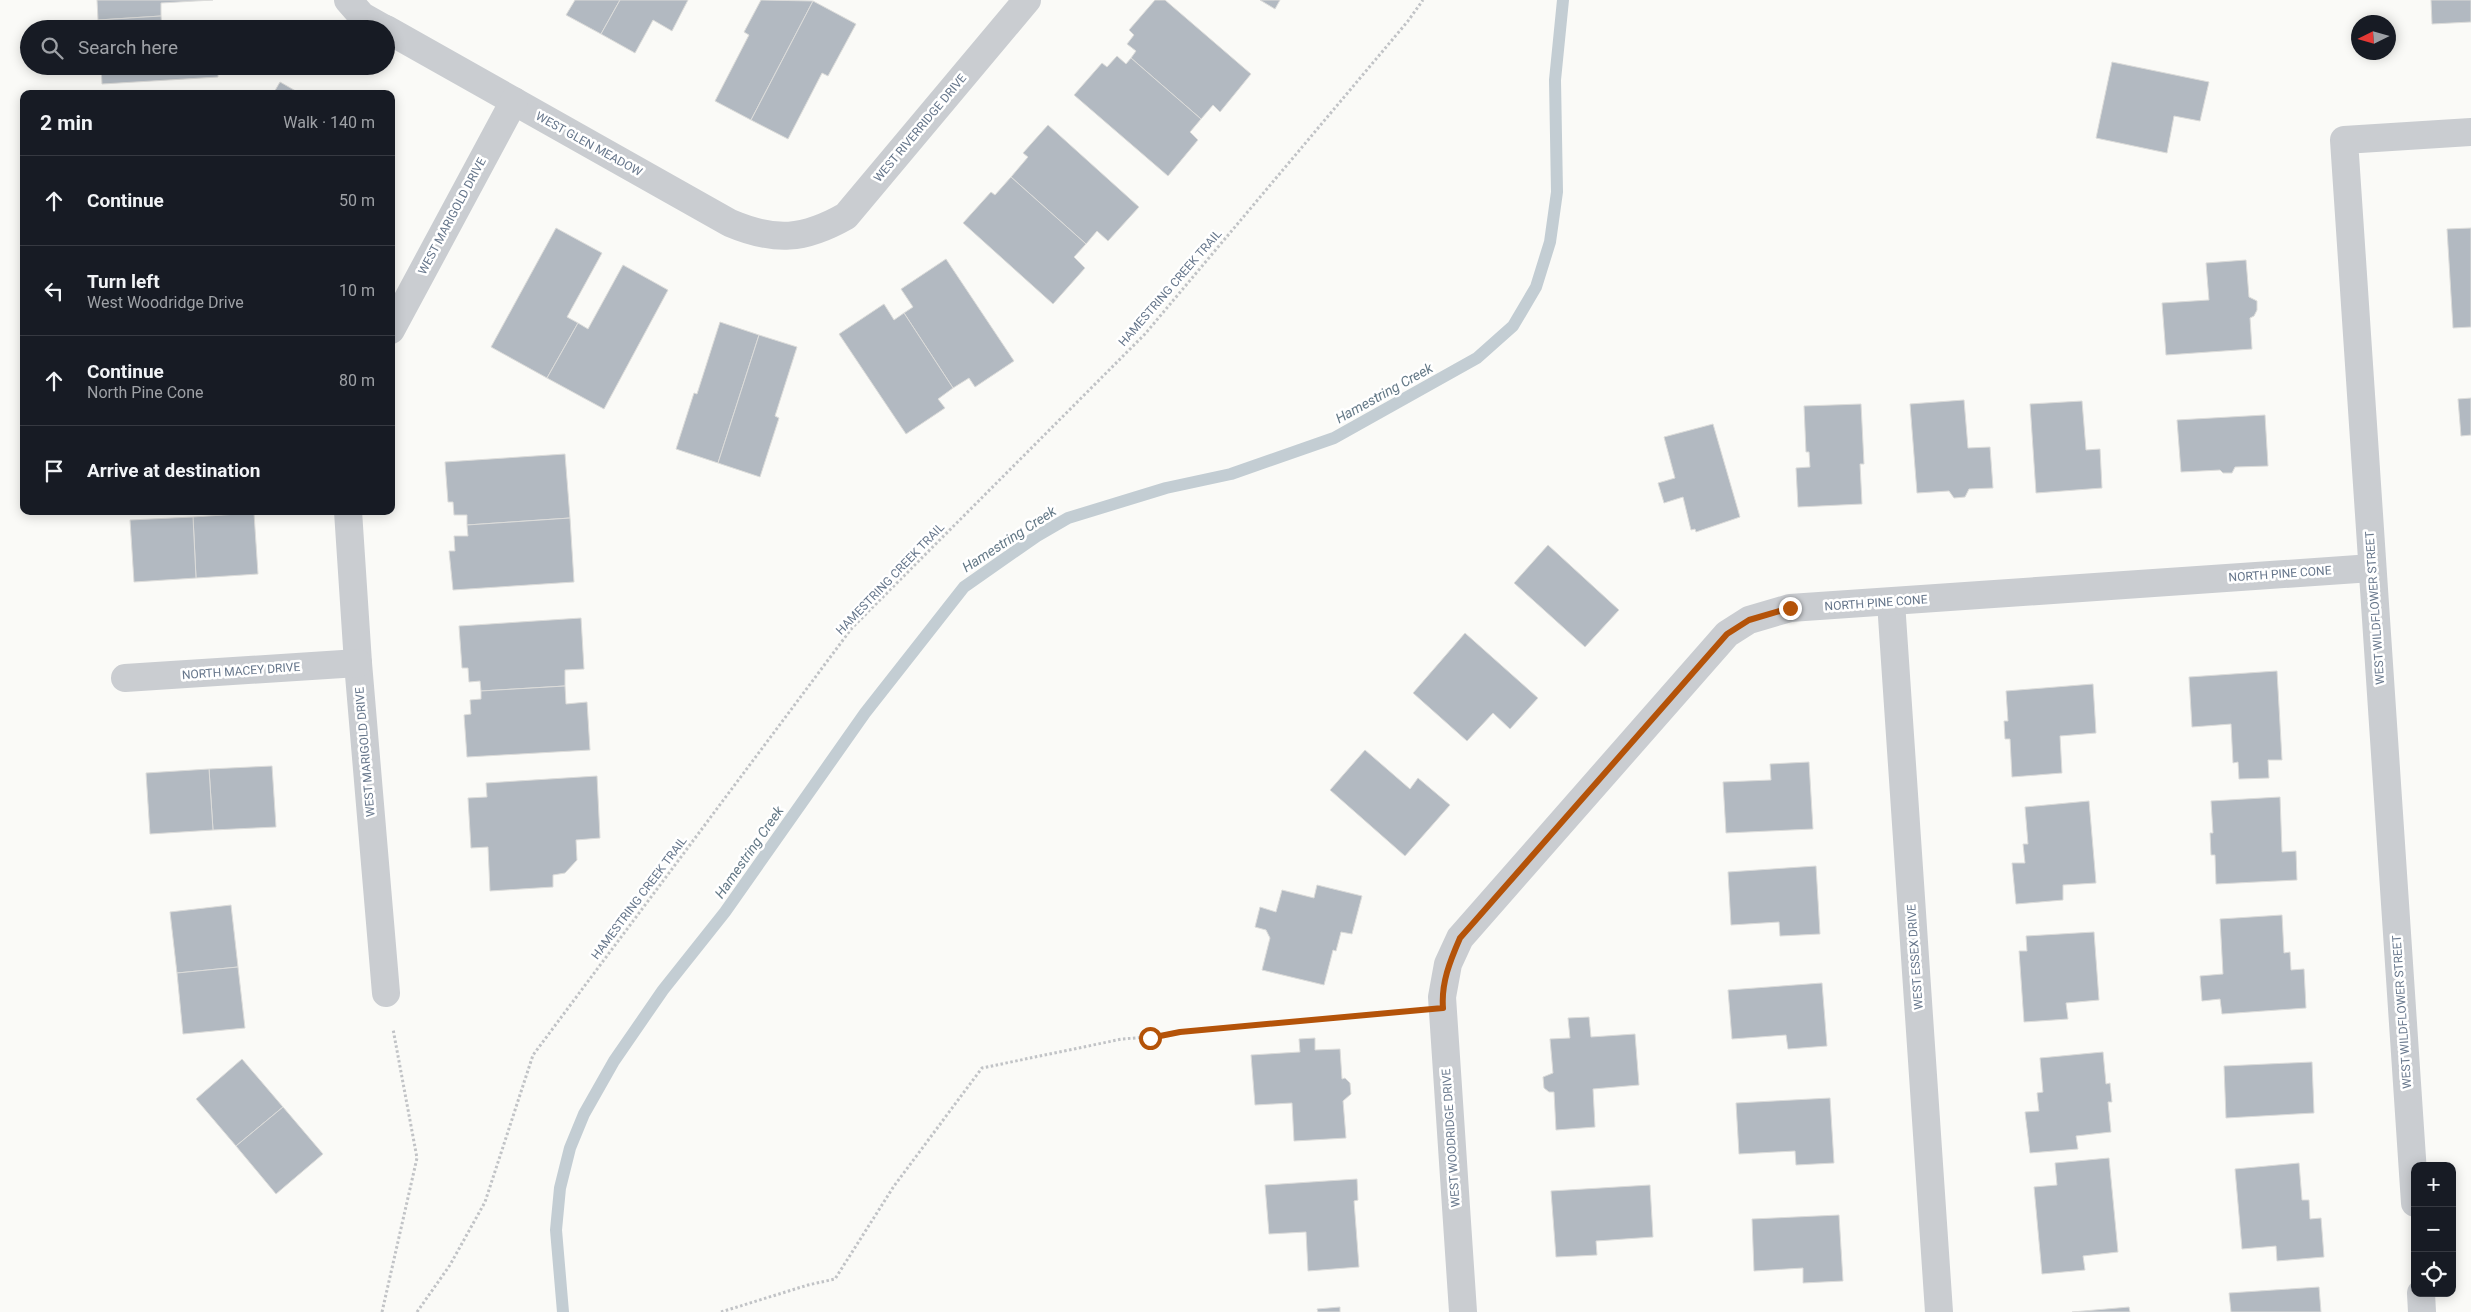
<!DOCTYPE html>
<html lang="en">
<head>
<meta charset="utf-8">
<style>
	body { margin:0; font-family:Roboto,sans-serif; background:#20242c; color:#f1f3f6 }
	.controls { position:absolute; right:15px; bottom:15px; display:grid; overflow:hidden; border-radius:10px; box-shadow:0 2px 12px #0003 }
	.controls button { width:45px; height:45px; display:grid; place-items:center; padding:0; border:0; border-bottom:1px solid #363941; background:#171b24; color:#f1f3f6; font:25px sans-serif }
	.compass { position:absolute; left:2351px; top:15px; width:45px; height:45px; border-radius:50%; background:#171b24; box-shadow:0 2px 12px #0003; rotate:265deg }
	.stop { position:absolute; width:15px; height:15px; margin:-11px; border:4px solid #b45309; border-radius:50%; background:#fff }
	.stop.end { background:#b45309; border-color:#fff; box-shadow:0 1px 5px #0008 }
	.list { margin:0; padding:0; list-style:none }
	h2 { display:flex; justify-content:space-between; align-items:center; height:65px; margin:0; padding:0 20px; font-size:21px }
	h2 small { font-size:16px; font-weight:400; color:#9ea1a6 }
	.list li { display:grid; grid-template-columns:32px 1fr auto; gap:15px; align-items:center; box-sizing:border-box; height:90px; padding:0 20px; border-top:1px solid #363941 }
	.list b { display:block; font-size:19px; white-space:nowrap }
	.list p { margin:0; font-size:16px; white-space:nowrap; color:#9ea1a6 }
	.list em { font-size:16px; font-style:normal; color:#9ea1a6 }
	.icon { flex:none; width:28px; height:28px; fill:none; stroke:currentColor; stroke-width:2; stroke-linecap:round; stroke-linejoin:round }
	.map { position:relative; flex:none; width:2471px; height:1312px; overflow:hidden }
	.search { position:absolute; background:#171b24; box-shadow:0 2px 12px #0003; left:20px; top:20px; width:375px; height:55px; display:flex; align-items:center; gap:12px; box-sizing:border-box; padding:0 18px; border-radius:28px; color:#9ea1a6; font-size:19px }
	.panel { position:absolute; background:#171b24; box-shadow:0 2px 12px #0003; left:20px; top:90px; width:375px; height:425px; border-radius:10px }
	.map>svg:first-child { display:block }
</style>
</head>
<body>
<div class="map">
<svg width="2471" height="1312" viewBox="0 0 2471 1312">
	<rect width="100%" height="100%" fill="#fafaf7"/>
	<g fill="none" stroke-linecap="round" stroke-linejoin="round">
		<!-- stream -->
		<path stroke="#c3cdd3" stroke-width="12" d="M 563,1312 L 556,1230 L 560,1188 L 570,1148 L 584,1114 L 614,1061 L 663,990 L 725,912 L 865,713 L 964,587 L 1037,536 L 1068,518 L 1166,488 L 1231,474 L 1334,438 L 1477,358 L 1513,326 L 1536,287 L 1550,242 L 1557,192 L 1555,80 L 1563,0"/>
	</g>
	<!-- building -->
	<g fill="#b2b9c1" stroke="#dcdcda">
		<path d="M 97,0 L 213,0 L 161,3 L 161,16 L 98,20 Z"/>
		<path d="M 575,0 L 620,0 L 601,34 L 566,15 Z"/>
		<path d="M 620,0 L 688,0 L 672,31 L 653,20 L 635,53 L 601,34 Z"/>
		<path d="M 761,0 L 813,1 L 751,120 L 715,101 L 749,35 L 744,32 Z"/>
		<path d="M 1155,0 L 1165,0 L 1251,74 L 1220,112 L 1213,105 L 1201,119 L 1131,58 L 1136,51 L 1127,44 L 1134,35 L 1129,30 Z"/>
		<path d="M 1260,0 L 1280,0 L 1275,9 Z"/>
		<path d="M 2431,0 L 2471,0 L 2471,22 L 2432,24 Z"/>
		<path d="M 813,1 L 856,24 L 828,76 L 822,73 L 788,139 L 751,120 Z"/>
		<path d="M 161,16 L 162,28 L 234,24 L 234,29 L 99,29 L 98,20 Z"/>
		<path d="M 1117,56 L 1126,64 L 1131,58 L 1201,119 L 1190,132 L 1198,140 L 1168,176 L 1074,95 L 1102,63 L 1107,67 Z"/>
		<path d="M 2112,62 L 2209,82 L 2200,121 L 2174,116 L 2167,153 L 2096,138 Z"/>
		<path d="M 101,66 L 237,66 L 237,68 L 218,69 L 218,77 L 102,84 Z"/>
		<path d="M 280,82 L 301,94 L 273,94 Z"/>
		<path d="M 1048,125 L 1139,207 L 1108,241 L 1097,231 L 1086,244 L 1011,177 L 1028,157 L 1023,153 Z"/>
		<path d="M 1011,177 L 1086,244 L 1074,257 L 1085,268 L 1053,304 L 963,223 L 991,192 L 995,195 Z"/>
		<path d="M 556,228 L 602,253 L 567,317 L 578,323 L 547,378 L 491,347 Z"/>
		<path d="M 2471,228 L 2471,327 L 2453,328 L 2447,229 Z"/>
		<path d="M 946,259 L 1014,361 L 975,387 L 969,378 L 953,388 L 904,313 L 913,307 L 901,289 Z"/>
		<path d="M 2246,260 L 2249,297 L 2257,301 L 2257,310 L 2254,316 L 2250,318 L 2252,349 L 2166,355 L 2162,303 L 2209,300 L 2206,263 Z"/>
		<path d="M 623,265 L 668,290 L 604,409 L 547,378 L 578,323 L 588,329 Z"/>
		<path d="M 884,304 L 894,320 L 904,313 L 953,388 L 938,399 L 945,408 L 906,434 L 839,334 Z"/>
		<path d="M 720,322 L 759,335 L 718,463 L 676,449 L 694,393 L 697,394 Z"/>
		<path d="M 759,335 L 797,347 L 775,416 L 779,418 L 760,477 L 718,463 Z"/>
		<path d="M 2471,398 L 2471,435 L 2461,436 L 2458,399 Z"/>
		<path d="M 1964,400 L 1968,448 L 1990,447 L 1993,488 L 1969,489 L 1965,497 L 1954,498 L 1949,491 L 1917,493 L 1910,404 Z"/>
		<path d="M 2082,401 L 2086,450 L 2100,449 L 2102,488 L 2036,493 L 2030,404 Z"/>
		<path d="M 1861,404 L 1864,464 L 1860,464 L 1862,504 L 1798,507 L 1796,468 L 1810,467 L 1809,452 L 1806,452 L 1804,406 Z"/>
		<path d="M 2265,415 L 2268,466 L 2235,467 L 2232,473 L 2223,473 L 2220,470 L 2181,472 L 2177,420 Z"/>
		<path d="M 1713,424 L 1740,517 L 1696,532 L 1695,529 L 1691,530 L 1683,497 L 1664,503 L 1658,483 L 1675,478 L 1664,437 Z"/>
		<path d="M 565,454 L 570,518 L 467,525 L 467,515 L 454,515 L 453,502 L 448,502 L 445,462 Z"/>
		<path d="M 254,513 L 258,574 L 196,578 L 193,517 Z"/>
		<path d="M 193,517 L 196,578 L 134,582 L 130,520 Z"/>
		<path d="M 570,518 L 574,582 L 453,590 L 449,551 L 455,551 L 454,536 L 468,536 L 467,525 Z"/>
		<path d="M 1548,545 L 1619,610 L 1585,647 L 1514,583 Z"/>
		<path d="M 581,618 L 584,669 L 565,670 L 565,686 L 481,691 L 480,681 L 469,682 L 468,668 L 462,668 L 459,626 Z"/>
		<path d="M 1465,633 L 1538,698 L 1510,729 L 1493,713 L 1467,741 L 1413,693 Z"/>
		<path d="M 2277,671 L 2282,760 L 2268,760 L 2269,778 L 2239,779 L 2238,762 L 2233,763 L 2231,724 L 2192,727 L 2189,677 Z"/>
		<path d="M 2093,684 L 2096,733 L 2060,736 L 2062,773 L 2012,777 L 2010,739 L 2005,739 L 2004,721 L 2008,721 L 2006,691 Z"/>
		<path d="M 565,686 L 566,704 L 587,702 L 590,750 L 467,757 L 464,715 L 471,714 L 470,700 L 481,699 L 481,691 Z"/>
		<path d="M 1365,750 L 1410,789 L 1418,778 L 1450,805 L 1405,856 L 1330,790 Z"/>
		<path d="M 1809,762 L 1813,829 L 1726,833 L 1723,782 L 1771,780 L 1770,764 Z"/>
		<path d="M 272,766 L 276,827 L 213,830 L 209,769 Z"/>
		<path d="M 209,769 L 213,830 L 150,834 L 146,773 Z"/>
		<path d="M 597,776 L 600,838 L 576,840 L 577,860 L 565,873 L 553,875 L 553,887 L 490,891 L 488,847 L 471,848 L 468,798 L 487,797 L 486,783 Z"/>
		<path d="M 2280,797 L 2282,852 L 2296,851 L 2297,880 L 2216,884 L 2215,855 L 2211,855 L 2210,833 L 2213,833 L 2211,801 Z"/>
		<path d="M 2089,801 L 2096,883 L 2063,885 L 2063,900 L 2016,904 L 2012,863 L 2025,863 L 2023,844 L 2028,844 L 2025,807 Z"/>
		<path d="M 1816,866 L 1820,934 L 1780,936 L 1779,922 L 1731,925 L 1728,872 Z"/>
		<path d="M 1317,885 L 1362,896 L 1352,934 L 1341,932 L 1336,951 L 1333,950 L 1324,985 L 1262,970 L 1270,938 L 1266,930 L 1255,927 L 1260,907 L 1276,912 L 1282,890 L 1314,898 Z"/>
		<path d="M 231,905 L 238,967 L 177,973 L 170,912 Z"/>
		<path d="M 2282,915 L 2284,953 L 2290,952 L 2291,970 L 2304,969 L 2306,1008 L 2222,1014 L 2220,999 L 2202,1001 L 2200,976 L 2223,974 L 2220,919 Z"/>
		<path d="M 2094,932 L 2099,1000 L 2066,1003 L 2068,1019 L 2024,1022 L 2019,951 L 2027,951 L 2026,936 Z"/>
		<path d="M 238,967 L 245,1028 L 183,1034 L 177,973 Z"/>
		<path d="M 1822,983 L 1827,1046 L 1788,1049 L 1786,1035 L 1732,1039 L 1728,990 Z"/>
		<path d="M 1589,1017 L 1591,1037 L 1635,1034 L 1639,1085 L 1593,1089 L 1595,1127 L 1556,1130 L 1554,1092 L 1549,1092 L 1544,1088 L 1543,1077 L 1553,1073 L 1550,1039 L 1570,1038 L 1568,1018 Z"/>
		<path d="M 1315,1038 L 1315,1050 L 1340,1049 L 1342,1079 L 1345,1078 L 1350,1083 L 1351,1094 L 1343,1101 L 1346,1138 L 1294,1141 L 1292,1103 L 1255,1105 L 1251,1055 L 1300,1052 L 1299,1039 Z"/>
		<path d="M 2103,1052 L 2106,1084 L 2110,1083 L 2112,1102 L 2108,1102 L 2111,1132 L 2076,1136 L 2078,1149 L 2030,1153 L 2025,1112 L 2039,1111 L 2037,1093 L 2043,1092 L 2040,1058 Z"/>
		<path d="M 242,1059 L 283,1107 L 236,1146 L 196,1099 Z"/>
		<path d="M 2312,1062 L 2314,1113 L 2226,1118 L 2224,1066 Z"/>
		<path d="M 1830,1098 L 1834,1163 L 1796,1165 L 1795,1151 L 1739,1154 L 1736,1103 Z"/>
		<path d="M 283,1107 L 323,1154 L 276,1194 L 236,1146 Z"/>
		<path d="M 2109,1158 L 2118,1252 L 2083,1256 L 2085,1270 L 2042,1274 L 2034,1187 L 2057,1185 L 2055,1163 Z"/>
		<path d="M 2299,1163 L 2302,1200 L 2309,1200 L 2310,1219 L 2321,1218 L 2324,1257 L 2277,1261 L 2276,1246 L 2242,1249 L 2235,1169 Z"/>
		<path d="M 1357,1179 L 1358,1200 L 1354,1201 L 1359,1267 L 1308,1271 L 1306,1232 L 1269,1234 L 1265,1185 Z"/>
		<path d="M 1650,1185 L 1653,1237 L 1596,1241 L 1597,1255 L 1556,1257 L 1551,1191 Z"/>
		<path d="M 1839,1215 L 1843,1281 L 1803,1283 L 1803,1268 L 1754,1271 L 1752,1219 Z"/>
		<path d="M 2319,1287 L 2321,1312 L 2231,1312 L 2229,1293 Z"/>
		<path d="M 1340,1307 L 1340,1312 L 1318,1312 L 1317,1309 Z"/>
		<path d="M 2129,1307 L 2130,1312 L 2072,1312 Z"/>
	</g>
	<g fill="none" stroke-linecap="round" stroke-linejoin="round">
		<!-- path -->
		<g stroke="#c1c3c6" stroke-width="3" stroke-dasharray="2.5 2.5" stroke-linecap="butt">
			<path d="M 382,1312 L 417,1158 L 393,1029"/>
			<path d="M 417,1312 L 450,1265 L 485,1202 L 533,1055 L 852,628 L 1145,334 L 1408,21 L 1423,0"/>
			<path d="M 721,1312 L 808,1285 L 835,1279 L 894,1186 L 982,1068 L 1122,1039 L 1149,1037 L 1180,1031 L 1407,1012"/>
		</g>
		<!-- minor -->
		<g stroke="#cacdd1" stroke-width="28">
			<path d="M 348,0 L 362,16 L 385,29"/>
			<path d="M 386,29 L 730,223 C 775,242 804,240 846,216 L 1027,0"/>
			<path d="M 391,330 L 514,101"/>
			<path d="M 348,511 L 358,663 L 386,993"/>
			<path d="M 1891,602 L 1939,1312"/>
			<path d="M 125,678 L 358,663"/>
			<path d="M 2415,1203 L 2344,140 L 2471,132"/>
			<path d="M 2421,1293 L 2422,1312"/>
			<path d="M 1463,1312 L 1442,997 L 1448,964 L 1460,938 L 1727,634 L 1749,620 L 1790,608 L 2372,568"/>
		</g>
	</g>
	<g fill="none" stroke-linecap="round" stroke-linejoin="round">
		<!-- route -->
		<path stroke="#b45309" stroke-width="6" d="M 1150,1038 L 1180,1032 L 1443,1008 C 1441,983 1450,961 1460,938 L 1727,634 L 1749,620 L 1790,608"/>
	</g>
	<g text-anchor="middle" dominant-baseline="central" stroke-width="5" stroke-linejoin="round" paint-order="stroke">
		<!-- street labels -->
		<g font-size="12" fill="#66768b" stroke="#fff">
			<text transform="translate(920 128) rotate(-50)">WEST RIVERRIDGE DRIVE</text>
			<text transform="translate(589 144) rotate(29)">WEST GLEN MEADOW</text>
			<text transform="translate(452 216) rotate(-62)">WEST MARIGOLD DRIVE</text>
			<text transform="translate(1170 288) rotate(-49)">HAMESTRING CREEK TRAIL</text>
			<text transform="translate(2280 574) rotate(-4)">NORTH PINE CONE</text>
			<text transform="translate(890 579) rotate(-46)">HAMESTRING CREEK TRAIL</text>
			<text transform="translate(1876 603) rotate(-4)">NORTH PINE CONE</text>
			<text transform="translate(2375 608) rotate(-94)">WEST WILDFLOWER STREET</text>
			<text transform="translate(241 671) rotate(-4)">NORTH MACEY DRIVE</text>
			<text transform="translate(365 752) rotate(-95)">WEST MARIGOLD DRIVE</text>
			<text transform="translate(639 898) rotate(-53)">HAMESTRING CREEK TRAIL</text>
			<text transform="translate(1915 957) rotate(-94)">WEST ESSEX DRIVE</text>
			<text transform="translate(2402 1012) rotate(-94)">WEST WILDFLOWER STREET</text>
			<text transform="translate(1451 1138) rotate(-94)">WEST WOODRIDGE DRIVE</text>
		</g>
		<!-- water labels -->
		<g font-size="14" font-style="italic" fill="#637886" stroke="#fff">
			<text transform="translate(1384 393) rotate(-29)">Hamestring Creek</text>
			<text transform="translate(1009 539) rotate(-33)">Hamestring Creek</text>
			<text transform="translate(749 852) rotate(-55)">Hamestring Creek</text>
		</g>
	</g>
</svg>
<div class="controls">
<button>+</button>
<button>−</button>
<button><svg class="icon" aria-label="locate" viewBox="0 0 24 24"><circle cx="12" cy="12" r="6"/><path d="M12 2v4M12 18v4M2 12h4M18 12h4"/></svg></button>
</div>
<svg class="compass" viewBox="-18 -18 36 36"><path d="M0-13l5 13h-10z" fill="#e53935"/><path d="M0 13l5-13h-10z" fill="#9ea1a6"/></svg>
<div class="stop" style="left:1150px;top:1038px"></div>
<div class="stop end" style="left:1790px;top:608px"></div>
<div class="search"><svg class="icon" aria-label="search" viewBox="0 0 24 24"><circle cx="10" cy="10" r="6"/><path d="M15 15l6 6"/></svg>Search here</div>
<section class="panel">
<h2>2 min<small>Walk · 140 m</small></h2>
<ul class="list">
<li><svg class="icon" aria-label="ahead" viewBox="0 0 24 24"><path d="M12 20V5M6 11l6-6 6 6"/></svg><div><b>Continue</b></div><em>50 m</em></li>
<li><svg class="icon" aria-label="left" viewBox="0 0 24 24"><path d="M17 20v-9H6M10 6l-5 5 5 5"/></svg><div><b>Turn left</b><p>West Woodridge Drive</p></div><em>10 m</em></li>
<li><svg class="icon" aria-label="ahead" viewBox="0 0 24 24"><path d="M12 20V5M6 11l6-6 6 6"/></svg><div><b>Continue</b><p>North Pine Cone</p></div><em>80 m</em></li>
<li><svg class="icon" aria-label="arrive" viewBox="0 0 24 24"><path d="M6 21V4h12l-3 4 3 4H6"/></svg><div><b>Arrive at destination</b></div></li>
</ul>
</section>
</div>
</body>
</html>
